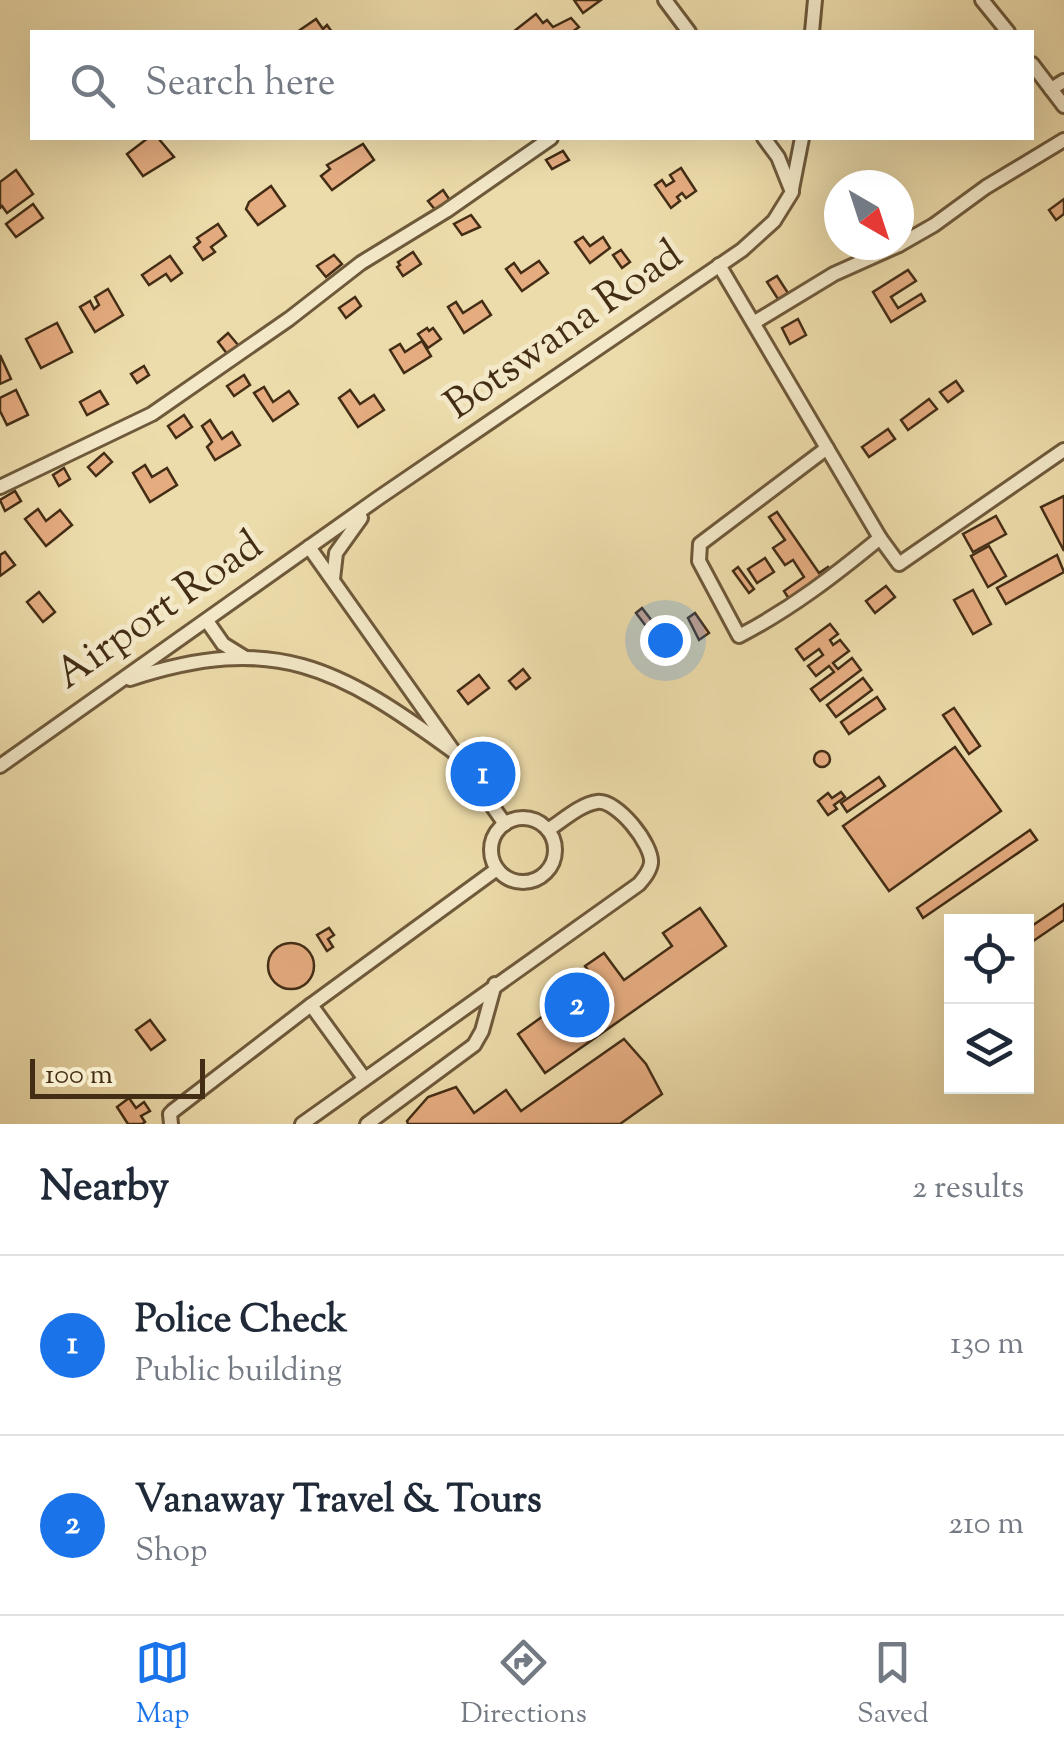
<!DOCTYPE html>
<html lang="en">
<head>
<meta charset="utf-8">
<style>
	body { margin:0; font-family:"Sorts Mill Goudy",serif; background:#f2f2f3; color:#1f2937 }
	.controls { position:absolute; right:30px; bottom:30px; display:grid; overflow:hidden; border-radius:0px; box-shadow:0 10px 40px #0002 }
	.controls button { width:90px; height:90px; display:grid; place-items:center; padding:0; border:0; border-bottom:2px solid #e0e1e3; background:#fff; color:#1f2937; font:50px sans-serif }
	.compass { position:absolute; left:824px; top:170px; width:90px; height:90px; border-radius:50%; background:#fff; box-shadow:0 10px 40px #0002; rotate:141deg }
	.scale { position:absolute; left:30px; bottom:25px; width:175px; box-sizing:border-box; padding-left:10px; border:5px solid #432d15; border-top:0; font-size:28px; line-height:35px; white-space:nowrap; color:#432d15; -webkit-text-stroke:8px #f3e8c8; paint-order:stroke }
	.you { position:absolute; left:665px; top:640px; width:35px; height:35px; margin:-25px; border:8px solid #fff; border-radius:50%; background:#1a73e8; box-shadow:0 0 0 15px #1a73e833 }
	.badge { display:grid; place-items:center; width:65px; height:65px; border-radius:50%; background:#1a73e8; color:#fff; font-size:32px; font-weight:700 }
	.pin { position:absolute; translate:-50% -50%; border:5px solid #fff; box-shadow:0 2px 10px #0006 }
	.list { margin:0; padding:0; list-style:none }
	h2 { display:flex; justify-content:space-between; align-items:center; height:130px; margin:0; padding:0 40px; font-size:42px }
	h2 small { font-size:32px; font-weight:400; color:#747a83 }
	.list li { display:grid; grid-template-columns:65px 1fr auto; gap:30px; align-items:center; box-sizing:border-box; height:180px; padding:0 40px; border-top:2px solid #e0e1e3 }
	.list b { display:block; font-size:38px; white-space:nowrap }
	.list p { margin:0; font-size:32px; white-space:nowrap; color:#747a83 }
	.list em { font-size:32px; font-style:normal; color:#747a83 }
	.icon { flex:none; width:55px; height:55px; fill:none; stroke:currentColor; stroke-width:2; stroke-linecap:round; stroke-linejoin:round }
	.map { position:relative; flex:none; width:1064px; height:1124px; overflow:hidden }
	.search { position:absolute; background:#fff; box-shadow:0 10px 40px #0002; left:30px; right:30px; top:30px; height:110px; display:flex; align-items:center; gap:25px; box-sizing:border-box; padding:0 35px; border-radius:0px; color:#747a83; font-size:38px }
	.sheet { height:490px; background:#fff }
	nav { display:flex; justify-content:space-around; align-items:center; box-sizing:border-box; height:140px; border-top:2px solid #e0e1e3; background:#fff; font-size:28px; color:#747a83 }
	nav a { display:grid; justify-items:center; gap:5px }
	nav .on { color:#1a73e8 }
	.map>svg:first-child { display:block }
</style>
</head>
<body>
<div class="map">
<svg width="1064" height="1124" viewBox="0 0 1064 1124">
	<rect width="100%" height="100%" fill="#eddcab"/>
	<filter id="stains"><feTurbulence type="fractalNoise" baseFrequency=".002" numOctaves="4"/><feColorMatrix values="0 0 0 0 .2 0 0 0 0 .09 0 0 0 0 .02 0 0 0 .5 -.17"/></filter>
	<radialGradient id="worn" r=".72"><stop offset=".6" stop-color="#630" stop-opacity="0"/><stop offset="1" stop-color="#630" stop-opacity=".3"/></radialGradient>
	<!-- building -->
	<g fill="#e5ac80" stroke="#432d15" stroke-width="2.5">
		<path d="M 574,0 L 601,0 L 583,13 Z"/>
		<path d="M 536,14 L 543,23 L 547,20 L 553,27 L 571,18 L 579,27 L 572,32 L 513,32 Z"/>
		<path d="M 316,19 L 323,29 L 327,25 L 332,32 L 302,32 L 300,30 Z"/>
		<path d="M 148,138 L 158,138 L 174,157 L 143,176 L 127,154 Z"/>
		<path d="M 363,144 L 374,160 L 332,190 L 321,176 L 330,169 L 327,165 Z"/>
		<path d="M 563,151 L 569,160 L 552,169 L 546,160 Z"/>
		<path d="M 681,168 L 696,191 L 686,198 L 682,193 L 677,197 L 680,201 L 671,208 L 655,185 L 662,180 L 666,186 L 674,181 L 670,175 Z"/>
		<path d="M 16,170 L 33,194 L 7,213 L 2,206 L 0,208 L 0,182 Z"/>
		<path d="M 271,186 L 285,206 L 258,225 L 246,209 L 249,202 Z"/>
		<path d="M 443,190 L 451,202 L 437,212 L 428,201 Z"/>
		<path d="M 1064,199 L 1064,214 L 1056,220 L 1049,210 Z"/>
		<path d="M 33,204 L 43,218 L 16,237 L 6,224 Z"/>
		<path d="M 471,215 L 480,227 L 462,235 L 454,224 Z"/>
		<path d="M 218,224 L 226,236 L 211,247 L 215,252 L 203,260 L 194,247 L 200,242 L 197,238 Z"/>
		<path d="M 583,237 L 590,246 L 603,237 L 610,248 L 590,263 L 575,242 Z"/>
		<path d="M 621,250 L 630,262 L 622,268 L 613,255 Z"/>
		<path d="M 413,252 L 421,264 L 403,276 L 397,267 L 400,265 L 398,262 Z"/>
		<path d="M 334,255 L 342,264 L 326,277 L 317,266 Z"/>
		<path d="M 170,256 L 182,273 L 171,281 L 166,274 L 149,285 L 142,275 Z"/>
		<path d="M 539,261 L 548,273 L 522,291 L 506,269 L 514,263 L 521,273 Z"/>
		<path d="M 908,270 L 916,281 L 891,297 L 898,308 L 921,294 L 925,301 L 891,322 L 873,292 Z"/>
		<path d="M 777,276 L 788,293 L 778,299 L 767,282 Z"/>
		<path d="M 108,289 L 123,315 L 95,332 L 80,307 L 90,301 L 94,309 L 99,305 L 95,297 Z"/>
		<path d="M 355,297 L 361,306 L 346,318 L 339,308 Z"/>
		<path d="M 482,301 L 491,315 L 464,333 L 448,307 L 456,302 L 463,313 Z"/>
		<path d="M 798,319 L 806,335 L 790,344 L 782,328 Z"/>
		<path d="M 57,323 L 72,352 L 41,368 L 26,339 Z"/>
		<path d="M 427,328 L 429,331 L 433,328 L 441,339 L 428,348 L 418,334 Z"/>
		<path d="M 228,333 L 239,346 L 228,355 L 218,342 Z"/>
		<path d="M 422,341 L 431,356 L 404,373 L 390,350 L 400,344 L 405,352 Z"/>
		<path d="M 0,355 L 11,379 L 0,384 Z"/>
		<path d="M 144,366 L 149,375 L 137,383 L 131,374 Z"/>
		<path d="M 244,375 L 250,385 L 234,396 L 227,386 Z"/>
		<path d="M 956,381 L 963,391 L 948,402 L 940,392 Z"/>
		<path d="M 264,387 L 273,402 L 289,391 L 298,404 L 273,421 L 254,393 Z"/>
		<path d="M 16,390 L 28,415 L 7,425 L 0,411 L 0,398 Z"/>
		<path d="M 350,390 L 360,404 L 374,395 L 384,410 L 358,427 L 339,398 Z"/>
		<path d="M 100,391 L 108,404 L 87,415 L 80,402 Z"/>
		<path d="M 929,399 L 937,409 L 908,430 L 901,420 Z"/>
		<path d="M 184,415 L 192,427 L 176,438 L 168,426 Z"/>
		<path d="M 210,420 L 222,439 L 232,432 L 240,445 L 215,460 L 207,447 L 212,442 L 202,426 Z"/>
		<path d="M 888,429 L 895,439 L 869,457 L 862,447 Z"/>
		<path d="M 104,453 L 112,462 L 96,476 L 88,467 Z"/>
		<path d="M 145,465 L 152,477 L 167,468 L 177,485 L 150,502 L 133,473 Z"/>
		<path d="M 64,468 L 70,479 L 59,486 L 53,475 Z"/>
		<path d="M 15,491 L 21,501 L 5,511 L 0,500 Z"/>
		<path d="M 1064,496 L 1064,551 L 1041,507 Z"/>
		<path d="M 38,509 L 46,521 L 60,510 L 72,525 L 46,546 L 25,519 Z"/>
		<path d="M 777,512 L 819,573 L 828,567 L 833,573 L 791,602 L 784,591 L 804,577 L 793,560 L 785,565 L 773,548 L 785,540 L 769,517 Z"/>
		<path d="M 996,516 L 1006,534 L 973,552 L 963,534 Z"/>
		<path d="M 989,546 L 1006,576 L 988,587 L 971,556 Z"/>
		<path d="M 5,552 L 15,565 L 0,576 L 0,555 Z"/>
		<path d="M 1057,555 L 1064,572 L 1006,604 L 997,588 Z"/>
		<path d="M 765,558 L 774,572 L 757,583 L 748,569 Z"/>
		<path d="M 738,567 L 754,589 L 749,593 L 733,571 Z"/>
		<path d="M 886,586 L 895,597 L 875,613 L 866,601 Z"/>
		<path d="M 973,590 L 991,624 L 973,634 L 954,600 Z"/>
		<path d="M 39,592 L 55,612 L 43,622 L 27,602 Z"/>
		<path d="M 642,608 L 663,635 L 655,638 L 636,613 Z"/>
		<path d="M 695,613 L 709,633 L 699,640 L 688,618 Z"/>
		<path d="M 830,624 L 838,634 L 830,640 L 833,645 L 840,640 L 849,651 L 833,663 L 838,669 L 852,658 L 861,670 L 820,701 L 811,689 L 834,672 L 829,666 L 816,676 L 808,666 L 823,655 L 819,649 L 804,660 L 796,649 Z"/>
		<path d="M 523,669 L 530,678 L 516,689 L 509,681 Z"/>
		<path d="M 479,675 L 489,688 L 468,704 L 458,691 Z"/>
		<path d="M 863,678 L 872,690 L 836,717 L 827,705 Z"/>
		<path d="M 877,697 L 885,709 L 849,734 L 841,722 Z"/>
		<path d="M 954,708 L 980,746 L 969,754 L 943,715 Z"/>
		<path d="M 955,747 L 1001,811 L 889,891 L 843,826 Z"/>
		<circle cx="822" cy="759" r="8"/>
		<path d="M 879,777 L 885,786 L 847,812 L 841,803 Z"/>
		<path d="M 841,792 L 845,797 L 834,805 L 837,809 L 828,815 L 818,801 L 828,793 L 832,798 Z"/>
		<path d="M 1030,830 L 1037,840 L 923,918 L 917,908 Z"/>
		<path d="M 1064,904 L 1064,920 L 1026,946 L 1026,930 Z"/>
		<path d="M 700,908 L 726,946 L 545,1073 L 518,1034 L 553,1009 L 568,1030 L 579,1021 L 558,991 L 588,970 L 585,966 L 604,953 L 624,980 L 672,946 L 663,933 Z"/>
		<path d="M 329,928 L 334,935 L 328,939 L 333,947 L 327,951 L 317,935 Z"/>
		<circle cx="291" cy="966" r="23"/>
		<path d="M 150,1020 L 165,1040 L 151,1050 L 136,1030 Z"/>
		<path d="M 624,1039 L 646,1064 L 662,1094 L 620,1124 L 408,1124 L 407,1121 L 428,1097 L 456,1087 L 474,1113 L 506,1090 L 521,1111 Z"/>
		<path d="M 129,1098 L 136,1108 L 144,1102 L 150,1111 L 141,1116 L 145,1122 L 142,1124 L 128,1124 L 117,1107 Z"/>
	</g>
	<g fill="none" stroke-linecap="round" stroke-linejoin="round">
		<defs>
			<g id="minor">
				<path d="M 665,0 L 689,32"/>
				<path d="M 982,0 L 1008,32"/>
				<path d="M 812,32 L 815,0"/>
				<path d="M 1032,64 L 1064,106"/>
				<path d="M 1051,89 L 1064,81"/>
				<path d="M 792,189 L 802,138"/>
				<path d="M 899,245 L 934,225 L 986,187 L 1064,140"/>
				<path d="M 719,265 L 880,538"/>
				<path d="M 755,322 L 834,274 L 899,245"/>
				<path d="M 827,448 L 700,544 L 699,561 L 739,636 C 791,609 835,575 880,538 L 899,564 L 1064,450"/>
				<path d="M 0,487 L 152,414 L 289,319 L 361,263 L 446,211 L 551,138"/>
				<path d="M 309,547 L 505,824"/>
				<path d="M 333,579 L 336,553 L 361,518"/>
				<path d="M 207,621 L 223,644 L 244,657"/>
				<path d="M 130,679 C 274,632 338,667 454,752"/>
				<path d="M 0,766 L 377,499 L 742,250 L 774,221 L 792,192 L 778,157 L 764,138"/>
				<circle cx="523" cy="850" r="32"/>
				<path d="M 311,1005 L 364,1078"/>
				<path d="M 171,1124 L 170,1114 L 173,1111 L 311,1005 L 497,869"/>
				<path d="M 302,1124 L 639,884 C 644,878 650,871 651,863 C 653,845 617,799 597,802 C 581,804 562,821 548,830"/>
				<path d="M 367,1124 L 474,1045 L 482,1031 L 495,984"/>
			</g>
		</defs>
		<!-- minor casing -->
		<use href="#minor" stroke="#6e593a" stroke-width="18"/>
		<!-- minor -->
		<use href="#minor" stroke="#f3e8c8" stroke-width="12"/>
	</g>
	<g text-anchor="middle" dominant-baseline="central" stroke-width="10" stroke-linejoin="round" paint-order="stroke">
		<!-- street labels -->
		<g font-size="42" fill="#432d15" stroke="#f3e8c8">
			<text transform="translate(565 332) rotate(-35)">Botswana Road</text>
			<text transform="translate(160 612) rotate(-35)">Airport Road</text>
		</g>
	</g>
	<rect width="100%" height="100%" filter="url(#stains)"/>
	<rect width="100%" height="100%" fill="url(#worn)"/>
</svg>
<div class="controls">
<button><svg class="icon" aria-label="locate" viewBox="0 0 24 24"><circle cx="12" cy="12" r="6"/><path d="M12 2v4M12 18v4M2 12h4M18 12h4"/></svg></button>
<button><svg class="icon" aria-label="layers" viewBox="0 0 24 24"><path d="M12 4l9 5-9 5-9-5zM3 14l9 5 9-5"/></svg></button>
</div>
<svg class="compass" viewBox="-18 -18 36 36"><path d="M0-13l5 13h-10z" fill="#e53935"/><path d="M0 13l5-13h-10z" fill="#747a83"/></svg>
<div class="scale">100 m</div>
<div class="you"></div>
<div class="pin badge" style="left:483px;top:774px">1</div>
<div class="pin badge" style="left:577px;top:1005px">2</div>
<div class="search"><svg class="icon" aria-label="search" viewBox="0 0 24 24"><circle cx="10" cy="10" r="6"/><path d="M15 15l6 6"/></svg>Search here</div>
</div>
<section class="sheet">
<h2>Nearby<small>2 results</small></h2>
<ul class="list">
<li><span class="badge">1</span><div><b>Police Check</b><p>Public building</p></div><em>130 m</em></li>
<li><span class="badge">2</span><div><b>Vanaway Travel &amp; Tours</b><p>Shop</p></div><em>210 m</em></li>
</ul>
</section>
<nav>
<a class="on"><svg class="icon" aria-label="map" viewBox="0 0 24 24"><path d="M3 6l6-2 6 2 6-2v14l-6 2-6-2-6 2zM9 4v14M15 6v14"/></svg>Map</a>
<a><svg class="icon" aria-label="directions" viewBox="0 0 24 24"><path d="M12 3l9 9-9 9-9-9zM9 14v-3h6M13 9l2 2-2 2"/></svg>Directions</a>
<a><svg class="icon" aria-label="saved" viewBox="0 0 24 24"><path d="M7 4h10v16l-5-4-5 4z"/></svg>Saved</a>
</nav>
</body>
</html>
